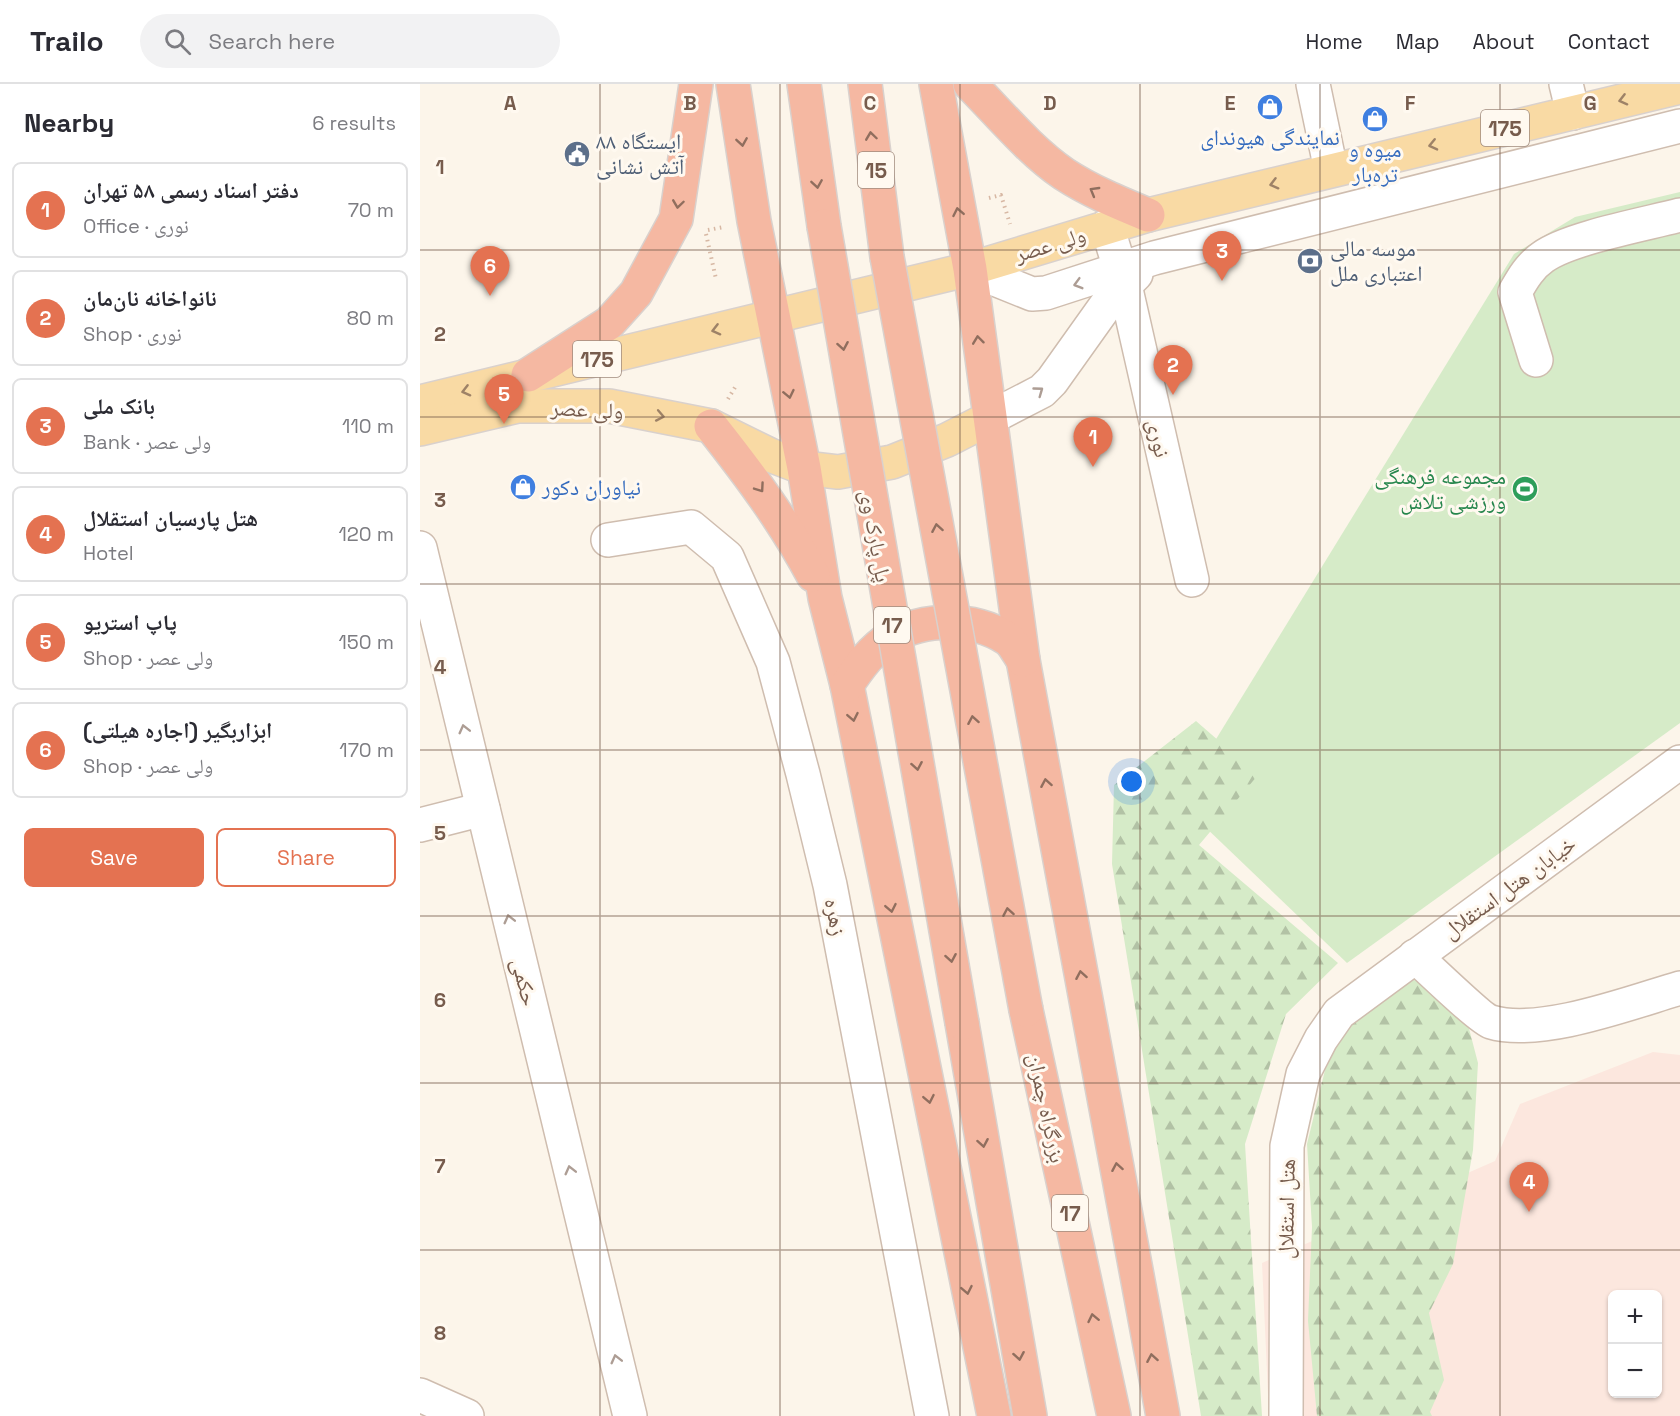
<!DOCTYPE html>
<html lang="en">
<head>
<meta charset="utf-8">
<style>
	body { margin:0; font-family:"Space Grotesk","Noto Naskh Arabic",sans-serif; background:#f2f2f3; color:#2b2b33 }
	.controls { position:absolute; right:18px; bottom:18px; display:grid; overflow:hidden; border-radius:9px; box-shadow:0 2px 4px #0004 }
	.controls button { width:54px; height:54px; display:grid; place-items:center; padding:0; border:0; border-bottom:2px solid #e1e1e2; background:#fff; color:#2b2b33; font:30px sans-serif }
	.you { position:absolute; left:712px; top:698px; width:21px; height:21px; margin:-15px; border:4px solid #fff; border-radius:50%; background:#1a73e8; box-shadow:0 0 0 9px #1a73e833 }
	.badge { display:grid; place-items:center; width:39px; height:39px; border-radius:50%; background:#e47251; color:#fff; font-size:20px; font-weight:700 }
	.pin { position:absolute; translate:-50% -50px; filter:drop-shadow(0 2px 3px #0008) }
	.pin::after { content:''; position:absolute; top:32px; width:21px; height:18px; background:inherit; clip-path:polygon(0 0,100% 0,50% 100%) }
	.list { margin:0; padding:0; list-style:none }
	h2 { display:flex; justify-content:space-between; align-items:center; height:78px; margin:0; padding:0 24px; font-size:26px }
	h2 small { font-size:20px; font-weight:400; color:#7c7c81 }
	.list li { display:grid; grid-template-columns:39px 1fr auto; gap:18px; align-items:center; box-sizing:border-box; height:96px; margin:0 12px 12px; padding:0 12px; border:2px solid #e1e1e2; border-radius:9px }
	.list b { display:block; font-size:22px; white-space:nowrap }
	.list p { margin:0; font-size:20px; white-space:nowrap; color:#7c7c81 }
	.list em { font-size:20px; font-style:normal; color:#7c7c81 }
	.actions { display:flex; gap:12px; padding:18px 24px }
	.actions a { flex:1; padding:14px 0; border:2px solid #e47251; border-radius:9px; text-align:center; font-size:21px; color:#e47251 }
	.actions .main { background:#e47251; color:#fff }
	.icon { flex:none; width:33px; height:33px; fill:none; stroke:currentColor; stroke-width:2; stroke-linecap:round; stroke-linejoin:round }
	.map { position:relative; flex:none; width:1260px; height:1332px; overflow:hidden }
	header { display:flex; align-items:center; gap:36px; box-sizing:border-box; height:84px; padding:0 30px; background:#fff; border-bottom:2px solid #e1e1e2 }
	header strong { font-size:28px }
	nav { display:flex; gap:33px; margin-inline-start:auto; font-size:21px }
	.search { width:420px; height:54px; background:#f2f2f3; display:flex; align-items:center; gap:15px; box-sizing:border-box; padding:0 21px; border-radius:33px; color:#7c7c81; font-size:22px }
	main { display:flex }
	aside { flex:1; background:#fff }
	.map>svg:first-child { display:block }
</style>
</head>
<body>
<header>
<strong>Trailo</strong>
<div class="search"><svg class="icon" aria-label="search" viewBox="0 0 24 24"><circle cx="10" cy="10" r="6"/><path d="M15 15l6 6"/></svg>Search here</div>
<nav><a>Home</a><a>Map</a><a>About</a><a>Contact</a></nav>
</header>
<main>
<aside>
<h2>Nearby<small>6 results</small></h2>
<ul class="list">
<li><span class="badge">1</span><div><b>دفتر اسناد رسمی ۵۸ تهران</b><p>Office · نوری</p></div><em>70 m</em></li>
<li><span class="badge">2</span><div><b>نانواخانه نان‌مان</b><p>Shop · نوری</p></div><em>80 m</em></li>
<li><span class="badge">3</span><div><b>بانک ملی</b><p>Bank · ولی عصر</p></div><em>110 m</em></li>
<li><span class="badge">4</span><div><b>هتل پارسیان استقلال</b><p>Hotel</p></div><em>120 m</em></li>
<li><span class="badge">5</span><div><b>پاپ استریو</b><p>Shop · ولی عصر</p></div><em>150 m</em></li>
<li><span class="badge">6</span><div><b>ابزاربگیر (اجاره هیلتی)</b><p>Shop · ولی عصر</p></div><em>170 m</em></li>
</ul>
<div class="actions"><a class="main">Save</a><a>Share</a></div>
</aside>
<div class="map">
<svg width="1260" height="1332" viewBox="0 0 1260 1332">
	<defs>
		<pattern id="forest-firs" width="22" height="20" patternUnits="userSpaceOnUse" patternTransform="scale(1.5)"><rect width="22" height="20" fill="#d6ebc8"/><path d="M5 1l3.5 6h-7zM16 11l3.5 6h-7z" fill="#b2c2a5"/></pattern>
	</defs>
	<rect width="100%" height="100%" fill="#fcf5ea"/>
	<!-- commercial -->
	<path fill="#fce7de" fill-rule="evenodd" d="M 1233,968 L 1260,971 L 1260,1332 L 849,1332 L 842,1179 L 1075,1077 L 1100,1020 ZM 1192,1210 L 1238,1210 L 1238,1310 L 1192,1310 Z"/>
	<!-- green -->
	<path fill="#d6ebc8" d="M 1260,108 L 1260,639 L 927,879 L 758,717 L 1094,170 L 1155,133 Z"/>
	<!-- forest -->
	<g fill="url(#forest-firs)">
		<path d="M 776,637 L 838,691 L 779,761 L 918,879 L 866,930 L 825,1060 L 842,1332 L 781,1332 L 692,780 L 694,701 Z"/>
		<path d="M 994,896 L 1040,910 L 1058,979 L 1053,1066 L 1033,1180 L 1009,1229 L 1024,1296 L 1010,1328 L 1012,1332 L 897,1332 L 888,1237 L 892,1143 L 887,1060 L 905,986 L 935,924 Z"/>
	</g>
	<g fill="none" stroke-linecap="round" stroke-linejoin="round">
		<defs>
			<g id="minor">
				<path d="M 893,0 L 911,86"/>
				<path d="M 1146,0 L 1153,29"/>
				<path d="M 687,142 L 705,201 L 772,496"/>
				<path d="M 550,185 L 612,210 L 626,209 L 734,174 L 1260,42"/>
				<path d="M 1116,276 L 1095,208 C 1103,194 1110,182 1123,173 C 1149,154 1226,140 1260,131"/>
				<path d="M 568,335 L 622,307 L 632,297 L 689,217 L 716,190"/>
				<path d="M 188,456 L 271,443 L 307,473 L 353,578 L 383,690 L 410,801 L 512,1332"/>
				<path d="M 0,464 L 210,1332"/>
				<path d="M 0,741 L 63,725"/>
				<path d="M 995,872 C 1007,883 1061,935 1071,938 C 1120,953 1212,918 1260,904"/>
				<path d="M 0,1311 L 47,1332"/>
				<path d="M 866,1332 L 867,1062 L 883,990 L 901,955 L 919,929 L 1260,678"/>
			</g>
			<g id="major">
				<path d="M 0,318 L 550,185 L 728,131 L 1260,3"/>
				<path d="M 0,345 L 98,322 L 189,322 L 291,342 L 350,371 L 384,384 L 418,388 L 472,378 L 527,356 L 568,335"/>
			</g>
			<g id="highway">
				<path d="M 313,0 L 334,137 L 384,384 L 405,514 L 427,601 L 574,1332"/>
				<path d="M 384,0 L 404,142"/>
				<path d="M 445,0 L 467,173"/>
				<path d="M 516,0 L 550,185 L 603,576 L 743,1332"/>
				<path d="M 550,0 C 580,30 609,66 644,90 C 670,107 699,119 728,131"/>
				<path d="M 108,291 L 189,239 L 216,209 L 256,135 L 276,0"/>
				<path d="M 291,342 C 329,390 364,437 393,491"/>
				<path d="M 427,601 C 439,583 452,565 470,554 C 504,533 553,533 586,554 C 593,558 598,569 603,576"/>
				<path d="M 606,926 L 694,1332"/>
				<path d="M 542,939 L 610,1332"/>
			</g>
		</defs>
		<!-- minor casing -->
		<use href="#minor" stroke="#cfbdaf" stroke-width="36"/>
		<!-- major casing -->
		<use href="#major" stroke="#d9d1cd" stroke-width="36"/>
		<!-- highway casing -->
		<use href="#highway" stroke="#d9d1cd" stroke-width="36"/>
		<!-- path -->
		<g stroke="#d7b8a4" stroke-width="4" stroke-dasharray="1.5 4.5" stroke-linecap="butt">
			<path d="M 569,114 L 581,111 L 590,140"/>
			<path d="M 288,146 L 304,143"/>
			<path d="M 286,150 L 296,195"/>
			<path d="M 308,315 L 317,300"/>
		</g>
		<!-- minor -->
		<use href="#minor" stroke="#fff" stroke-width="33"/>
		<!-- major -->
		<use href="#major" stroke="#f9daa4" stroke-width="33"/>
		<!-- highway -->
		<use href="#highway" stroke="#f5b8a2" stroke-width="33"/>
		<defs>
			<g id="highway-bridge">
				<path d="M 404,142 L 542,939"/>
				<path d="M 467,173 L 606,926"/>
			</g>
		</defs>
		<!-- highway-bridge casing -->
		<use href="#highway-bridge" stroke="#d9d1cd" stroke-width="36" stroke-linecap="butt"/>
		<!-- highway-bridge -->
		<use href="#highway-bridge" stroke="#f5b8a2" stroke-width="33"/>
	</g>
	<!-- one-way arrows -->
	<defs><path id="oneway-chevron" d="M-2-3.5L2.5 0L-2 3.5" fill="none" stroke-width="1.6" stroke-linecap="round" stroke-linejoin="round" transform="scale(1.5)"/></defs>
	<g stroke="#9e8267">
		<use href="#oneway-chevron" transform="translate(1203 16) rotate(166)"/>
		<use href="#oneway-chevron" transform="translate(1013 61) rotate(167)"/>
		<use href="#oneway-chevron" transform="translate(854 100) rotate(165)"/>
		<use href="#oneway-chevron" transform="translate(296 246) rotate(166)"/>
		<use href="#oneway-chevron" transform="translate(46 307) rotate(166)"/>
		<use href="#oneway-chevron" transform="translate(240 332) rotate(11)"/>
	</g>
	<g stroke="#906e5e">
		<use href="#oneway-chevron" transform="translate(451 52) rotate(-98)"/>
		<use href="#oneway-chevron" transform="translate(322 58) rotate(81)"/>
		<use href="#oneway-chevron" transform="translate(397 100) rotate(81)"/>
		<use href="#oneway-chevron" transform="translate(674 107) rotate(-150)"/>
		<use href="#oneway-chevron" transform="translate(258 120) rotate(98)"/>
		<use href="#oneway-chevron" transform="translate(538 128) rotate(-101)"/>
		<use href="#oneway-chevron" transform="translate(558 256) rotate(-97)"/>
		<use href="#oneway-chevron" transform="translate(423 262) rotate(80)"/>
		<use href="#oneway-chevron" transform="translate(369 310) rotate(78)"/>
		<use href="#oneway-chevron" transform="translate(340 404) rotate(55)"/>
		<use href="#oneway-chevron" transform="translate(517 444) rotate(-100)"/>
		<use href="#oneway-chevron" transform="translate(433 633) rotate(79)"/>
		<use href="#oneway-chevron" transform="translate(553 636) rotate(-100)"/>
		<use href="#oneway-chevron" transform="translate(497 682) rotate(80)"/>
		<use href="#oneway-chevron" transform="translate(626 699) rotate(-100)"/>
		<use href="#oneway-chevron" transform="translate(471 824) rotate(79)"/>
		<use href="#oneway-chevron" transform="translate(588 828) rotate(-100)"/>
		<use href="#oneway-chevron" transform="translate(531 874) rotate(80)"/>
		<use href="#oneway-chevron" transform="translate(661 891) rotate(-100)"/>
		<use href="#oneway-chevron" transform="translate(509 1015) rotate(79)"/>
		<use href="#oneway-chevron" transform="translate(563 1059) rotate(80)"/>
		<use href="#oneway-chevron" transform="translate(697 1083) rotate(-100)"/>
		<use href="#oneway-chevron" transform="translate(547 1206) rotate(79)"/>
		<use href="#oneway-chevron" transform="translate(673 1234) rotate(-102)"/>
		<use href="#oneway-chevron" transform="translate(599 1272) rotate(80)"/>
		<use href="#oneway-chevron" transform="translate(732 1274) rotate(-100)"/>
	</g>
	<g stroke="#ad9d94">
		<use href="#oneway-chevron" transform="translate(658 200) rotate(164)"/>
		<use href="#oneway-chevron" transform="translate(619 307) rotate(-36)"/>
		<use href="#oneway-chevron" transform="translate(44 645) rotate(-104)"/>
		<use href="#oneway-chevron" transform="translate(89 835) rotate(-104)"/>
		<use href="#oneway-chevron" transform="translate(150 1086) rotate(-104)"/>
		<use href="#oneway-chevron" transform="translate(196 1275) rotate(-104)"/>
	</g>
	<!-- grid -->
	<path fill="none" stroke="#775c4d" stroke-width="1.5" stroke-opacity="0.55" d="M 180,0 L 180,1332M 360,0 L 360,1332M 540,0 L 540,1332M 720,0 L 720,1332M 900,0 L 900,1332M 1080,0 L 1080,1332M 0,166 L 1260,166M 0,333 L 1260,333M 0,500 L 1260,500M 0,666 L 1260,666M 0,832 L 1260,832M 0,999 L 1260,999M 0,1166 L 1260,1166"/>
	<!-- icons -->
	<defs>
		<symbol id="shop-disc" viewBox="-11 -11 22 22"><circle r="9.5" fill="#3f7fe0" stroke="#fff9f0"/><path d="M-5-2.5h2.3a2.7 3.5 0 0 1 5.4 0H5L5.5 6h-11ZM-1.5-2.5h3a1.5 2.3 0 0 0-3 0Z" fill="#fff"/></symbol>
		<symbol id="civic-disc" viewBox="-11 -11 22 22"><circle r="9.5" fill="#5c6f8a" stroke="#fff9f0"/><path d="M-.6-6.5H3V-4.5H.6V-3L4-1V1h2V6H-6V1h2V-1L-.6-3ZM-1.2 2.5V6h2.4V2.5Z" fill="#fff"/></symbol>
		<symbol id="bank-disc" viewBox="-11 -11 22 22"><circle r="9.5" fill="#5c6f8a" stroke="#fff9f0"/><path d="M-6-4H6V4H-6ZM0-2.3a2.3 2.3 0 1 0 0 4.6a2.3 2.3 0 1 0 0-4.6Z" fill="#fff"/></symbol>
		<symbol id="stadium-disc" viewBox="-11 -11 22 22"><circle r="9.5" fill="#2e9e5b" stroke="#fff9f0"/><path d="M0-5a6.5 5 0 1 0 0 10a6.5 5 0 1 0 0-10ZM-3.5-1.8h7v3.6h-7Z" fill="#fff"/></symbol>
	</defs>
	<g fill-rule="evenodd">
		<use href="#shop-disc" x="835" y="8" width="30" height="30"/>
		<use href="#shop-disc" x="940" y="20" width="30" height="30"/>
		<use href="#civic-disc" x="142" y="55" width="30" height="30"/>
		<use href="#bank-disc" x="875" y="162" width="30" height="30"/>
		<use href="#shop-disc" x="88" y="388" width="30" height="30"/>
		<use href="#stadium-disc" x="1090" y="390" width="30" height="30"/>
	</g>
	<g text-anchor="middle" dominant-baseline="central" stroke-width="6" stroke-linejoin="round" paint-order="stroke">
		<!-- shield labels -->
		<g fill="#fff9f0" stroke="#a08b7e" stroke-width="1.5">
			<rect x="1061" y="26" width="48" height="36" rx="4.5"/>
			<rect x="438" y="68" width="36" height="36" rx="4.5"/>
			<rect x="153" y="257" width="48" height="36" rx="4.5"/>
			<rect x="454" y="523" width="36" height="36" rx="4.5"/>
			<rect x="632" y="1111" width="36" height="36" rx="4.5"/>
		</g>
		<g font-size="21" font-weight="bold" fill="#775c4d">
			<text x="1085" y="44">175</text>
			<text x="456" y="86">15</text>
			<text x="177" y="275">175</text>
			<text x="472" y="541">17</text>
			<text x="650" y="1129">17</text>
		</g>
		<!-- shop labels -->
		<g font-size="22" fill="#366cbe" stroke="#fff9f0">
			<text x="850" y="53">نمایندگی هیوندای</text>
			<text x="955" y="65">میوه و<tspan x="955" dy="25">تره‌بار</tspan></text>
			<text x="122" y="403" text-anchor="start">نیاوران دکور</text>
		</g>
		<!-- service labels -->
		<g font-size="22" fill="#4e5e75" stroke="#fff9f0" text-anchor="start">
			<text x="176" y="57">ایستگاه ۸۸<tspan x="176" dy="25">آتش نشانی</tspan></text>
			<text x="910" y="164">موسه مالی<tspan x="910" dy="25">اعتباری ملل</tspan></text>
		</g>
		<!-- street labels -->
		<g font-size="22" fill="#775c4d" stroke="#fff9f0">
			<text transform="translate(630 160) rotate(-17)">ولی عصر</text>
			<text transform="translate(167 325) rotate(3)">ولی عصر</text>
			<text transform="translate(739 354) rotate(77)">نوری</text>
			<text transform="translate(456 452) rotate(80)">پل پارک وی</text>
			<text transform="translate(1089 803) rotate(-36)">خیابان هتل استقلال</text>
			<text transform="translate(416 833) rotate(79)">زهره</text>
			<text transform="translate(105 898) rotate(76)">حکمی</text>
			<text transform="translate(627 1024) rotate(78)">بزرگراه چمران</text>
			<text transform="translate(866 1125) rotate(-89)">هتل استقلال</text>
		</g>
		<!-- leisure labels -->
		<g font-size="22" fill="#27864d" stroke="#fff9f0" text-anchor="end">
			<text x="1086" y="392">مجموعه فرهنگی<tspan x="1086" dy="25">ورزشی تلاش</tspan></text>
		</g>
	</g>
	<g font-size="20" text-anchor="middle" font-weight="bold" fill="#775c4d" stroke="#fff9f0" stroke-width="6" stroke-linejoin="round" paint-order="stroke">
		<text x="90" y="26">A</text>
		<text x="270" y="26">B</text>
		<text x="450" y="26">C</text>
		<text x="630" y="26">D</text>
		<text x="810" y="26">E</text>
		<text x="990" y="26">F</text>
		<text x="1170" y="26">G</text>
		<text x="20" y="90">1</text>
		<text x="20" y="257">2</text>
		<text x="20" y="423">3</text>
		<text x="20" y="590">4</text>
		<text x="20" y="756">5</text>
		<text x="20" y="923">6</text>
		<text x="20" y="1089">7</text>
		<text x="20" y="1256">8</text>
	</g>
</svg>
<div class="controls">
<button>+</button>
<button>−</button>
</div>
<div class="you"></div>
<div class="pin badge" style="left:673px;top:383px">1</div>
<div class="pin badge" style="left:753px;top:311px">2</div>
<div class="pin badge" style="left:802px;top:197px">3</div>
<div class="pin badge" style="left:1109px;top:1128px">4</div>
<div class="pin badge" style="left:84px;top:340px">5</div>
<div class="pin badge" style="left:70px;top:212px">6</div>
</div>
</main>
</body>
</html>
